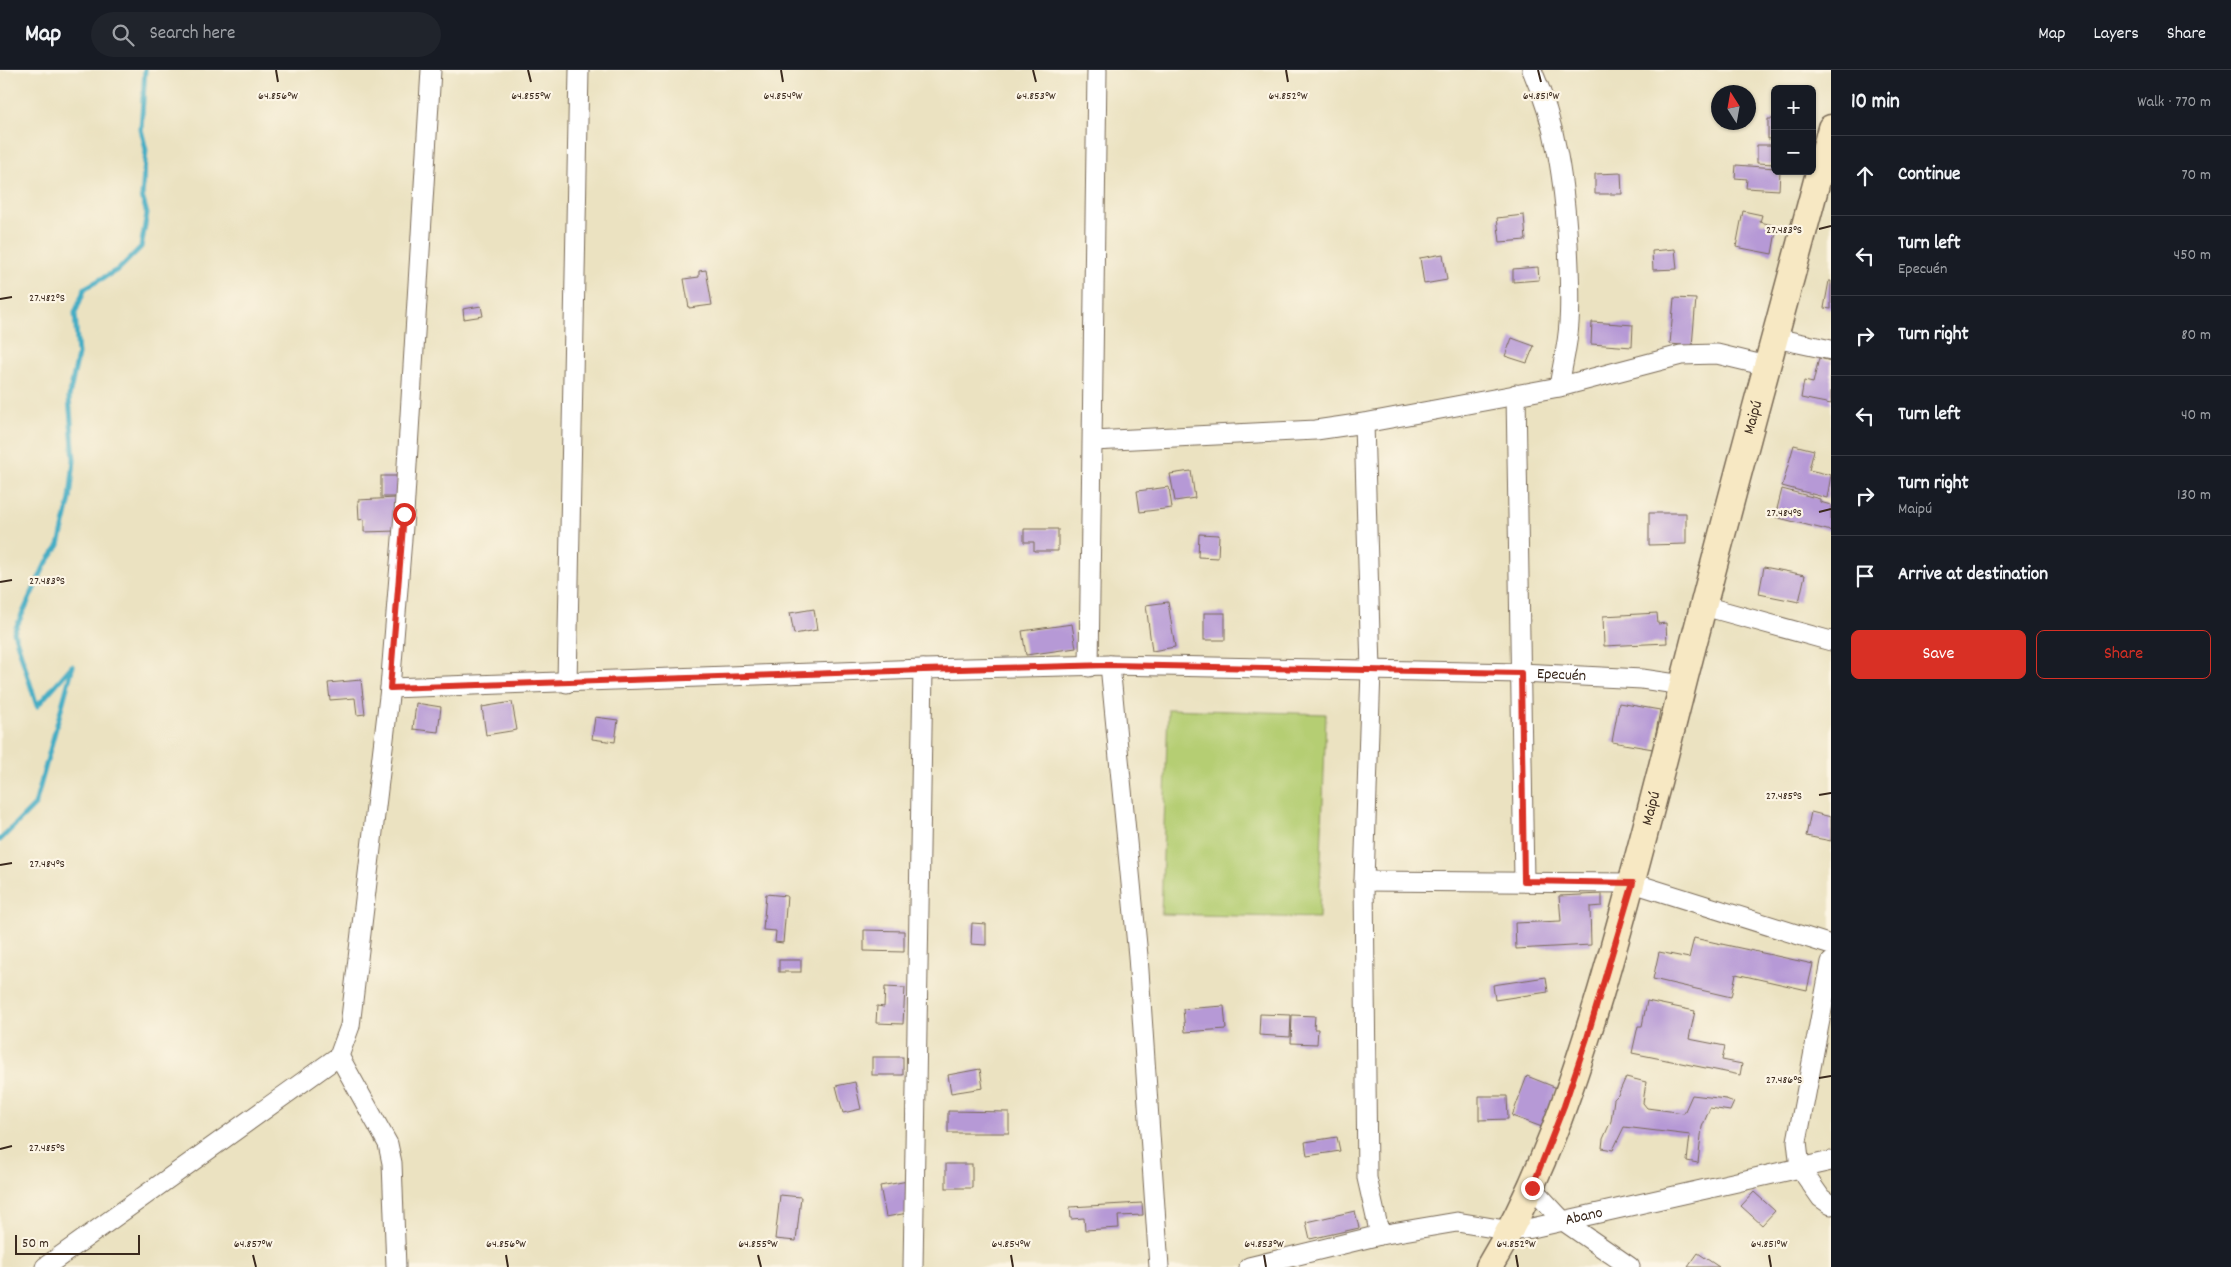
<!DOCTYPE html>
<html lang="en">
<head>
<meta charset="utf-8">
<style>
	body { margin:0; font-family:Dekko,sans-serif; background:#20242c; color:#f1f3f6 }
	.controls { position:absolute; right:15px; top:15px; display:grid; overflow:hidden; border-radius:8px; box-shadow:0 1px 4px #0004 }
	.controls button { width:45px; height:45px; display:grid; place-items:center; padding:0; border:0; border-bottom:1px solid #363941; background:#171b24; color:#f1f3f6; font:25px sans-serif }
	.compass { position:absolute; left:1711px; top:15px; width:45px; height:45px; border-radius:50%; background:#171b24; box-shadow:0 1px 4px #0004; rotate:349deg }
	.scale { position:absolute; left:15px; bottom:12px; width:125px; box-sizing:border-box; padding-left:5px; border:2px solid #3b2a1e; border-top:0; font-size:14px; line-height:18px; white-space:nowrap; color:#3b2a1e; -webkit-text-stroke:4px #fcf5e5; paint-order:stroke }
	.stop { position:absolute; width:15px; height:15px; margin:-11px; border:4px solid #d93025; border-radius:50%; background:#fff }
	.stop.end { background:#d93025; border-color:#fff; box-shadow:0 1px 5px #0008 }
	.list { margin:0; padding:0; list-style:none }
	h2 { display:flex; justify-content:space-between; align-items:center; height:65px; margin:0; padding:0 20px; font-size:21px }
	h2 small { font-size:16px; font-weight:400; color:#9ea1a6 }
	.list li { display:grid; grid-template-columns:32px 1fr auto; gap:15px; align-items:center; box-sizing:border-box; height:80px; padding:0 20px; border-top:1px solid #363941 }
	.list b { display:block; font-size:19px; white-space:nowrap }
	.list p { margin:0; font-size:16px; white-space:nowrap; color:#9ea1a6 }
	.list em { font-size:16px; font-style:normal; color:#9ea1a6 }
	.actions { display:flex; gap:10px; padding:15px 20px }
	.actions a { flex:1; padding:11px 0; border:1px solid #d93025; border-radius:8px; text-align:center; font-size:18px; color:#d93025 }
	.actions .main { background:#d93025; color:#fff }
	.icon { flex:none; width:28px; height:28px; fill:none; stroke:currentColor; stroke-width:2; stroke-linecap:round; stroke-linejoin:round }
	.map { position:relative; flex:none; width:1831px; height:1197px; overflow:hidden }
	header { display:flex; align-items:center; gap:30px; box-sizing:border-box; height:70px; padding:0 25px; background:#171b24; border-bottom:1px solid #363941 }
	header strong { font-size:24px }
	nav { display:flex; gap:28px; margin-inline-start:auto; font-size:18px }
	.search { width:350px; height:45px; background:#20242c; display:flex; align-items:center; gap:12px; box-sizing:border-box; padding:0 18px; border-radius:28px; color:#9ea1a6; font-size:19px }
	main { display:flex }
	aside { flex:1; background:#171b24 }
	.map>svg:first-child { display:block }
</style>
</head>
<body>
<header>
<strong>Map</strong>
<div class="search"><svg class="icon" aria-label="search" viewBox="0 0 24 24"><circle cx="10" cy="10" r="6"/><path d="M15 15l6 6"/></svg>Search here</div>
<nav><a>Map</a><a>Layers</a><a>Share</a></nav>
</header>
<main>
<div class="map">
<svg width="1831" height="1197" viewBox="0 0 1831 1197">
	<rect width="100%" height="100%" fill="#fcf5e5"/>
	<filter id="ink" filterUnits="userSpaceOnUse"><feTurbulence type="fractalNoise" baseFrequency=".02" numOctaves="2"/><feDisplacementMap in="SourceGraphic" scale="10" xChannelSelector="R" yChannelSelector="G"/><feConvolveMatrix kernelMatrix="1 2 1 2 8 2 1 2 1" color-interpolation-filters="sRGB"/></filter>
	<filter id="wash" filterUnits="userSpaceOnUse"><feTurbulence type="fractalNoise" baseFrequency=".0096" numOctaves="4" result="noise"/><feDisplacementMap in="SourceGraphic" scale="20" xChannelSelector="R" yChannelSelector="G"/><feGaussianBlur stdDeviation="1.12" result="paint"/><feColorMatrix in="noise" values="0 0 0 0 0 0 0 0 0 0 0 0 0 0 0 0 0 1.4 0 .05"/><feComposite in="paint" operator="in"/></filter>
	<g filter="url(#wash)">
		<rect width="100%" height="100%" fill="#ebe2c1"/>
		<!-- green -->
		<path fill="#b5ce73" stroke="#787c48" d="M 1168,639 L 1326,644 L 1319,848 L 1161,844 Z"/>
		<g fill="none" stroke-linecap="round" stroke-linejoin="round">
			<!-- stream -->
			<g stroke="#45adc4" stroke-width="5">
				<path d="M 72,596 L 37,636 L 14,562 L 45,495 L 59,475 L 70,429 L 74,390 L 69,327 L 78,285 L 75,243 L 85,218 L 119,199 L 141,177 L 147,144 L 142,126 L 146,80 L 141,59 L 145,0"/>
				<path d="M 0,770 L 35,735 L 72,599"/>
			</g>
		</g>
		<g id="blocks">
			<!-- building -->
			<g fill="#b699d6">
				<path d="M 1768,49 L 1775,49 L 1775,68 L 1768,69 Z"/>
				<path d="M 1757,75 L 1775,75 L 1775,94 L 1757,93 Z"/>
				<path d="M 1736,95 L 1775,98 L 1775,101 L 1780,101 L 1779,120 L 1746,118 L 1747,109 L 1735,108 Z"/>
				<path d="M 1621,103 L 1622,124 L 1595,124 L 1595,104 Z"/>
				<path d="M 1743,141 L 1762,145 L 1760,152 L 1777,156 L 1772,184 L 1736,177 Z"/>
				<path d="M 1524,145 L 1526,170 L 1500,172 L 1497,148 Z"/>
				<path d="M 1675,179 L 1677,199 L 1653,200 L 1652,181 Z"/>
				<path d="M 1443,184 L 1447,210 L 1424,214 L 1420,188 Z"/>
				<path d="M 1538,197 L 1539,210 L 1513,212 L 1513,199 Z"/>
				<path d="M 706,200 L 712,235 L 689,238 L 684,209 L 699,207 L 699,201 Z"/>
				<path d="M 1829,211 L 1831,211 L 1831,239 L 1824,238 Z"/>
				<path d="M 1674,228 L 1696,229 L 1692,276 L 1670,274 Z"/>
				<path d="M 481,236 L 483,246 L 464,249 L 463,239 Z"/>
				<path d="M 1592,252 L 1633,255 L 1632,277 L 1591,274 Z"/>
				<path d="M 1512,268 L 1534,276 L 1527,293 L 1505,286 Z"/>
				<path d="M 1819,288 L 1831,291 L 1831,334 L 1801,328 L 1804,311 L 1813,313 Z"/>
				<path d="M 1794,375 L 1814,380 L 1809,400 L 1831,405 L 1827,428 L 1782,416 Z"/>
				<path d="M 1191,401 L 1195,428 L 1175,431 L 1170,404 Z"/>
				<rect x="381" y="406" width="17" height="21"/>
				<path d="M 1169,417 L 1172,438 L 1140,442 L 1137,421 Z"/>
				<path d="M 1782,419 L 1820,429 L 1820,432 L 1831,435 L 1831,461 L 1775,447 Z"/>
				<path d="M 396,428 L 397,461 L 364,462 L 364,449 L 359,450 L 358,430 Z"/>
				<path d="M 1649,443 L 1686,443 L 1686,474 L 1649,475 Z"/>
				<path d="M 1024,459 L 1058,459 L 1058,481 L 1034,481 L 1034,472 L 1024,472 Z"/>
				<path d="M 1199,464 L 1219,465 L 1218,488 L 1198,487 Z"/>
				<path d="M 1764,497 L 1805,505 L 1799,532 L 1759,524 Z"/>
				<path d="M 1168,532 L 1175,577 L 1152,581 L 1146,535 Z"/>
				<path d="M 814,539 L 817,560 L 794,564 L 790,543 Z"/>
				<rect x="1204" y="543" width="21" height="27"/>
				<path d="M 1657,543 L 1658,554 L 1666,553 L 1667,573 L 1604,576 L 1603,546 Z"/>
				<path d="M 1072,554 L 1076,578 L 1026,585 L 1022,561 Z"/>
				<path d="M 361,610 L 365,644 L 357,645 L 355,628 L 330,630 L 328,613 Z"/>
				<path d="M 512,632 L 517,660 L 486,665 L 482,637 Z"/>
				<path d="M 416,633 L 441,637 L 438,662 L 413,659 Z"/>
				<path d="M 1619,633 L 1660,640 L 1653,679 L 1612,672 Z"/>
				<path d="M 595,647 L 618,650 L 615,672 L 592,669 Z"/>
				<path d="M 1811,742 L 1831,747 L 1831,771 L 1806,766 Z"/>
				<path d="M 766,824 L 787,826 L 783,873 L 775,872 L 776,861 L 763,860 Z"/>
				<path d="M 1602,824 L 1602,836 L 1590,837 L 1591,875 L 1516,879 L 1515,853 L 1561,851 L 1559,826 Z"/>
				<path d="M 972,853 L 986,854 L 986,875 L 971,874 Z"/>
				<path d="M 864,860 L 904,861 L 904,882 L 864,881 Z"/>
				<path d="M 1694,868 L 1813,894 L 1807,920 L 1736,904 L 1731,927 L 1653,909 L 1659,882 L 1689,888 Z"/>
				<rect x="779" y="890" width="22" height="12"/>
				<path d="M 1546,907 L 1548,922 L 1495,930 L 1493,915 Z"/>
				<path d="M 885,917 L 905,918 L 903,954 L 876,953 L 877,936 L 884,937 Z"/>
				<path d="M 1647,931 L 1695,941 L 1689,969 L 1725,976 L 1722,990 L 1742,994 L 1740,1005 L 1632,983 L 1638,956 L 1642,956 Z"/>
				<path d="M 1224,936 L 1226,959 L 1185,962 L 1183,939 Z"/>
				<path d="M 1260,944 L 1291,945 L 1290,967 L 1259,965 Z"/>
				<path d="M 1292,945 L 1315,946 L 1314,959 L 1318,959 L 1317,974 L 1291,973 Z"/>
				<rect x="872" y="987" width="31" height="18"/>
				<path d="M 980,999 L 983,1018 L 951,1023 L 948,1005 Z"/>
				<path d="M 1527,1006 L 1557,1018 L 1542,1057 L 1512,1046 Z"/>
				<path d="M 1626,1007 L 1646,1012 L 1643,1033 L 1647,1038 L 1684,1043 L 1692,1025 L 1726,1029 L 1734,1032 L 1730,1041 L 1710,1038 L 1702,1057 L 1698,1093 L 1687,1091 L 1690,1065 L 1624,1057 L 1613,1080 L 1602,1078 L 1603,1069 L 1611,1051 L 1614,1029 L 1618,1025 Z"/>
				<path d="M 855,1012 L 861,1039 L 843,1043 L 836,1016 Z"/>
				<path d="M 1479,1026 L 1507,1026 L 1508,1049 L 1479,1050 Z"/>
				<path d="M 948,1041 L 1009,1042 L 1009,1063 L 948,1063 Z"/>
				<path d="M 1337,1067 L 1340,1081 L 1307,1086 L 1305,1072 Z"/>
				<rect x="946" y="1094" width="26" height="24"/>
				<path d="M 908,1111 L 913,1142 L 886,1147 L 880,1116 Z"/>
				<path d="M 1754,1122 L 1775,1141 L 1762,1155 L 1741,1136 Z"/>
				<path d="M 780,1125 L 801,1127 L 796,1171 L 775,1169 Z"/>
				<path d="M 1142,1133 L 1143,1145 L 1118,1146 L 1119,1158 L 1085,1160 L 1084,1148 L 1071,1149 L 1070,1137 Z"/>
				<path d="M 1355,1141 L 1359,1158 L 1310,1169 L 1306,1152 Z"/>
				<path d="M 1698,1183 L 1719,1197 L 1688,1197 Z"/>
			</g>
		</g>
	</g>
	<g filter="url(#ink)">
		<use href="#blocks" fill-opacity="0" stroke="#796a57" stroke-width="1"/>
		<g fill="none" stroke-linecap="round" stroke-linejoin="round">
			<defs>
				<g id="minor">
					<path d="M 1532,0 C 1557,56 1564,113 1568,174 C 1569,200 1571,227 1569,253 C 1568,275 1562,296 1559,317"/>
					<path d="M 1775,268 L 1831,280"/>
					<path d="M 1516,324 L 1524,811"/>
					<path d="M 1364,353 L 1371,600 L 1364,811 L 1367,1108 L 1380,1165"/>
					<path d="M 1093,371 L 1316,360 L 1364,353 L 1559,317 L 1681,285 L 1717,284 L 1767,296"/>
					<path d="M 1704,536 L 1831,571"/>
					<path d="M 1110,595 L 1138,886 L 1159,1197"/>
					<path d="M 1089,597 L 1097,0"/>
					<path d="M 567,613 L 579,0"/>
					<path id="s1" d="M 390,618 L 923,599 L 1110,595 L 1521,603 L 1642,609 L 1683,615"/>
					<path d="M 1364,811 L 1633,813 L 1831,875"/>
					<path d="M 1831,892 L 1797,1071 L 1800,1098 L 1821,1128 L 1831,1135"/>
					<path d="M 339,986 L 388,1074 L 392,1093 L 396,1197"/>
					<path d="M 1532,1118 L 1562,1150 L 1630,1197"/>
					<path d="M 45,1197 L 339,986 L 350,956 L 390,618 L 404,444 L 431,0"/>
					<path d="M 913,1197 L 923,599"/>
					<path id="s2" d="M 1249,1197 L 1380,1165 L 1457,1152 L 1511,1161 L 1532,1158 L 1831,1091"/>
				</g>
				<g id="secondary">
					<path id="s3" d="M 1489,1197 C 1541,1111 1572,1016 1601,921 C 1630,823 1655,724 1680,626 C 1728,436 1781,247 1831,58"/>
				</g>
			</defs>
			<!-- minor casing -->
			<use href="#minor" stroke="#796a57" stroke-width="21"/>
			<!-- secondary casing -->
			<use href="#secondary" stroke="#796a57" stroke-width="29"/>
			<!-- minor -->
			<use href="#minor" stroke="#fff" stroke-width="19"/>
			<!-- secondary -->
			<use href="#secondary" stroke="#f7e8c3" stroke-width="26"/>
		</g>
	</g>
	<g fill="none" stroke-linecap="round" stroke-linejoin="round" filter="url(#ink)">
		<!-- route -->
		<path stroke="#d93025" stroke-width="6" d="M 404,444 L 390,618 L 923,600 L 1110,595 L 1521,603 L 1524,811 L 1633,813 L 1587,968 L 1564,1036 L 1532,1118"/>
	</g>
	<!-- ticks -->
	<path fill="none" stroke="#3b2a1e" stroke-width="2" d="M 276,0 L 278,12M 528,0 L 531,12M 781,0 L 783,12M 1033,0 L 1036,12M 1286,0 L 1288,12M 1538,0 L 1541,12M 1819,159 L 1831,156M 0,229 L 12,227M 1819,442 L 1831,439M 0,512 L 12,510M 1819,725 L 1831,723M 0,795 L 12,793M 1819,1008 L 1831,1006M 0,1079 L 12,1076M 253,1185 L 256,1197M 506,1185 L 508,1197M 758,1185 L 761,1197M 1011,1185 L 1013,1197M 1264,1185 L 1266,1197M 1516,1185 L 1518,1197M 1769,1185 L 1771,1197"/>
	<g text-anchor="middle" dominant-baseline="central" stroke-width="4.5" stroke-linejoin="round" paint-order="stroke">
		<!-- street labels -->
		<g font-size="16" fill="#3b2a1e" stroke="#fcf5e5">
			<text stroke="none"><textPath href="#s3" startOffset="892">Maipú</textPath></text>
			<text stroke="none"><textPath href="#s1" startOffset="1172">Epecuén</textPath></text>
			<text stroke="none"><textPath href="#s3" startOffset="488">Maipú</textPath></text>
			<text stroke="none"><textPath href="#s2" startOffset="342">Abano</textPath></text>
		</g>
	</g>
	<g font-size="12" text-anchor="middle" fill="#3b2a1e" stroke="#fcf5e5" stroke-width="4.5" stroke-linejoin="round" paint-order="stroke">
		<text x="278" y="29">64.856°W</text>
		<text x="531" y="29">64.855°W</text>
		<text x="783" y="29">64.854°W</text>
		<text x="1036" y="29">64.853°W</text>
		<text x="1541" y="29">64.851°W</text>
		<text x="1288" y="29">64.852°W</text>
		<text x="1784" y="163">27.483°S</text>
		<text x="47" y="231">27.482°S</text>
		<text x="1784" y="446">27.484°S</text>
		<text x="47" y="514">27.483°S</text>
		<text x="1784" y="729">27.485°S</text>
		<text x="47" y="797">27.484°S</text>
		<text x="1784" y="1013">27.486°S</text>
		<text x="47" y="1081">27.485°S</text>
		<text x="253" y="1177">64.857°W</text>
		<text x="506" y="1177">64.856°W</text>
		<text x="758" y="1177">64.855°W</text>
		<text x="1011" y="1177">64.854°W</text>
		<text x="1264" y="1177">64.853°W</text>
		<text x="1516" y="1177">64.852°W</text>
		<text x="1769" y="1177">64.851°W</text>
	</g>
</svg>
<div class="controls">
<button>+</button>
<button>−</button>
</div>
<svg class="compass" viewBox="-18 -18 36 36"><path d="M0-13l5 13h-10z" fill="#e53935"/><path d="M0 13l5-13h-10z" fill="#9ea1a6"/></svg>
<div class="scale">50 m</div>
<div class="stop" style="left:404px;top:444px"></div>
<div class="stop end" style="left:1532px;top:1118px"></div>
</div>
<aside>
<h2>10 min<small>Walk · 770 m</small></h2>
<ul class="list">
<li><svg class="icon" aria-label="ahead" viewBox="0 0 24 24"><path d="M12 20V5M6 11l6-6 6 6"/></svg><div><b>Continue</b></div><em>70 m</em></li>
<li><svg class="icon" aria-label="left" viewBox="0 0 24 24"><path d="M17 20v-9H6M10 6l-5 5 5 5"/></svg><div><b>Turn left</b><p>Epecuén</p></div><em>450 m</em></li>
<li><svg class="icon" aria-label="right" viewBox="0 0 24 24"><path d="M7 20v-9h11M14 6l5 5-5 5"/></svg><div><b>Turn right</b></div><em>80 m</em></li>
<li><svg class="icon" aria-label="left" viewBox="0 0 24 24"><path d="M17 20v-9H6M10 6l-5 5 5 5"/></svg><div><b>Turn left</b></div><em>40 m</em></li>
<li><svg class="icon" aria-label="right" viewBox="0 0 24 24"><path d="M7 20v-9h11M14 6l5 5-5 5"/></svg><div><b>Turn right</b><p>Maipú</p></div><em>130 m</em></li>
<li><svg class="icon" aria-label="arrive" viewBox="0 0 24 24"><path d="M6 21V4h12l-3 4 3 4H6"/></svg><div><b>Arrive at destination</b></div></li>
</ul>
<div class="actions"><a class="main">Save</a><a>Share</a></div>
</aside>
</main>
</body>
</html>
